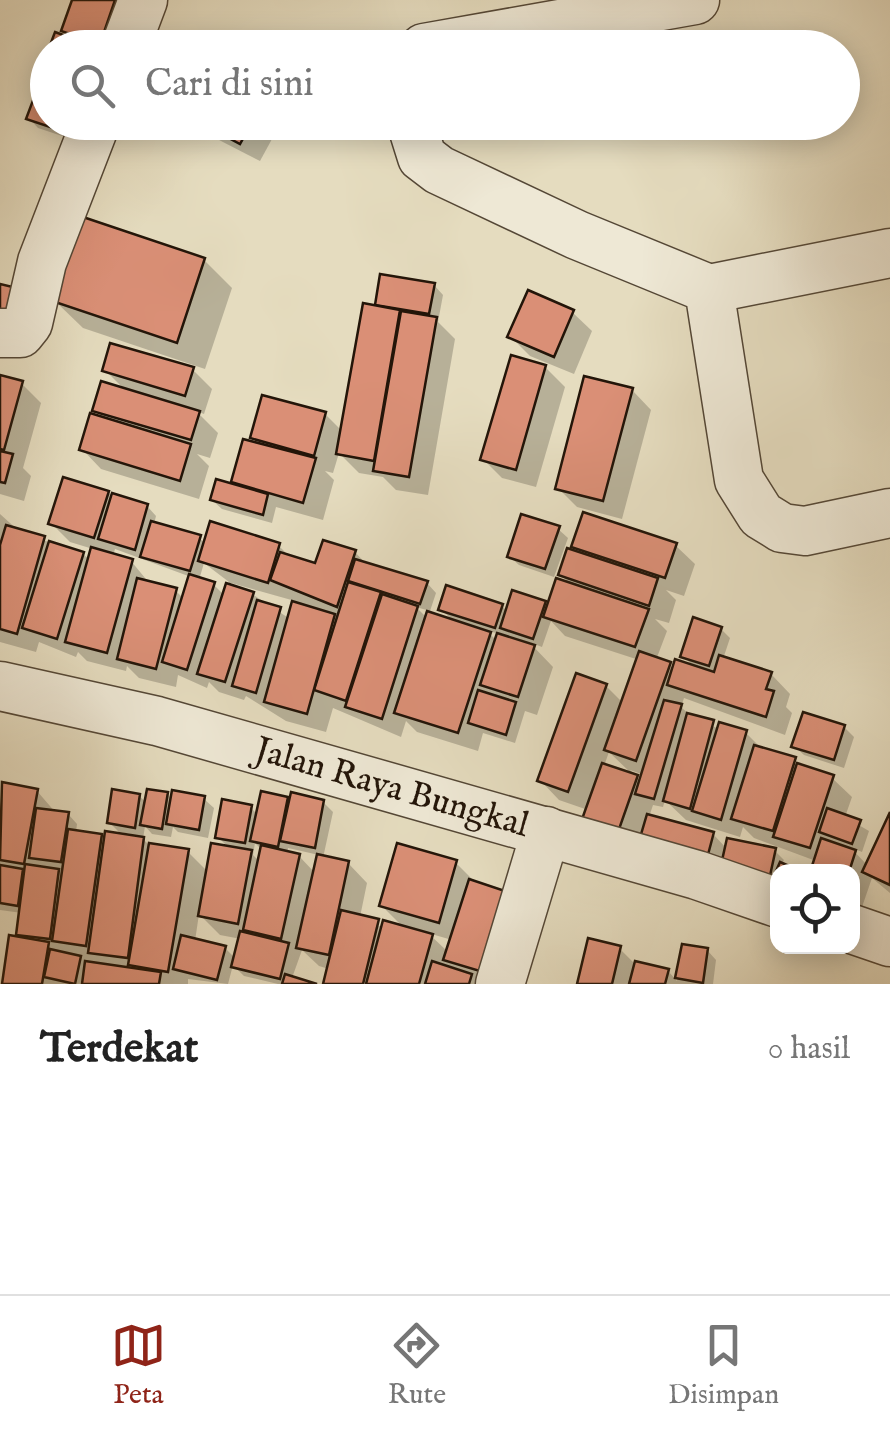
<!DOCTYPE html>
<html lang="id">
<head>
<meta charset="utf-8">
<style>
	body { margin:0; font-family:"IM FELL English",serif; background:#f2f2f2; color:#222 }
	.controls { position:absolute; right:30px; bottom:30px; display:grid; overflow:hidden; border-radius:20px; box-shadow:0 5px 25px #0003 }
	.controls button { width:90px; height:90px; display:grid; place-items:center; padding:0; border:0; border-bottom:2px solid #e0e0e0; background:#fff; color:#222; font:50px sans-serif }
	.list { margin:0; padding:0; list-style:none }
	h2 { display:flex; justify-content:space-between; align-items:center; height:130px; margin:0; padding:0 40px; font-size:42px }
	h2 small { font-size:32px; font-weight:400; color:#767676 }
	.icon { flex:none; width:55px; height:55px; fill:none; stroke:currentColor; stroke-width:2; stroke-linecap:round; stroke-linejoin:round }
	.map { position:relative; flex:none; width:890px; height:984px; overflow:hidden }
	.search { position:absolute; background:#fff; box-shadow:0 5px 25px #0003; left:30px; right:30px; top:30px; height:110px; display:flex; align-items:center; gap:25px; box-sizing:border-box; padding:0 35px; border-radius:55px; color:#767676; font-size:38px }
	.sheet { height:310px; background:#fff }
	nav { display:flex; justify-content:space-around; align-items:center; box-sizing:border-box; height:140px; border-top:2px solid #e0e0e0; background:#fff; font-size:28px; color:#767676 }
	nav a { display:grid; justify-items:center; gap:5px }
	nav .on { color:#8f2418 }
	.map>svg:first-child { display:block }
</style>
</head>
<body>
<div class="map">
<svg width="890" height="984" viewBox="0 0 890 984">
	<rect width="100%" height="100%" fill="#e5dcbf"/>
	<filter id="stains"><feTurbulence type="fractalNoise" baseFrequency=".002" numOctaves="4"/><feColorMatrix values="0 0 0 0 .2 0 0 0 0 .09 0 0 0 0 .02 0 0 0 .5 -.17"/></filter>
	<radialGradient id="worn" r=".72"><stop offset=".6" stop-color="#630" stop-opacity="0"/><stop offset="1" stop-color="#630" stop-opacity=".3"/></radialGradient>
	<!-- shadow -->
	<g fill="#0003" fill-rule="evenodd">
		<path d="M 75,0 L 164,0 L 158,17 L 111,0 L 123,12 L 111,48 L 52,48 L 76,42 L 64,30 Z"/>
		<path d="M 29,118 L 48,122 L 87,122 L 80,142 L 38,128 Z"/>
		<path d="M 184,122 L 272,122 L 278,128 L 260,161 Z"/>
		<path d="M 204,260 L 232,288 L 205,369 L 83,328 L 55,301 Z"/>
		<path d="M 434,285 L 443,295 L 438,322 L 455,339 L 428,495 L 396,490 L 383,477 L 359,473 L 339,453 L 333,473 L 325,471 L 334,480 L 323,520 L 276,507 L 272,523 L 222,509 L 212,500 L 241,489 L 233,481 L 261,446 L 252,437 L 325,414 L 343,432 L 383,310 L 378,304 Z"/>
		<path d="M 572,312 L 592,331 L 574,374 L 530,356 L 510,336 Z"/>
		<path d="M 545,367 L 565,387 L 536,487 L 502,478 L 483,459 Z"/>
		<path d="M 192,369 L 212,389 L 204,414 L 196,411 L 218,433 L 210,458 L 197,454 L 209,466 L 199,499 L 101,469 L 82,449 L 106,421 L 95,410 L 126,391 L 105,370 Z"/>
		<path d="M 0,378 L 21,383 L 41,403 L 23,468 L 31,476 L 24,501 L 0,494 Z"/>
		<path d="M 632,390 L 651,410 L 622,519 L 577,507 L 558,488 Z"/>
		<path d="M 107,493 L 147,506 L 156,516 L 154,524 L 199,538 L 206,544 L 278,545 L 291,558 L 317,566 L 355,552 L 367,565 L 427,583 L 436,593 L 430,611 L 416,607 L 428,619 L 454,622 L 441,609 L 502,606 L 508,612 L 544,603 L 549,607 L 573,587 L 561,575 L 584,556 L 574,546 L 675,545 L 695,564 L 684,596 L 666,590 L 676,600 L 669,623 L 655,619 L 667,631 L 656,660 L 674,669 L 695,668 L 683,656 L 721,629 L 730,638 L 723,659 L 771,674 L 790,694 L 786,707 L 792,713 L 785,735 L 684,698 L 681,707 L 691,716 L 719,729 L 746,733 L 764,751 L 832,778 L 852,797 L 845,817 L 869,831 L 862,852 L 850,847 L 868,866 L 890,818 L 890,893 L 872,878 L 852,936 L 852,872 L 813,872 L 816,861 L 754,838 L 743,827 L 740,837 L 686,820 L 665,800 L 663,807 L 653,805 L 649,817 L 713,834 L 727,849 L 775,851 L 784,860 L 778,872 L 778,890 L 660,867 L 588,810 L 559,800 L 540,780 L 606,686 L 623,703 L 639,660 L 565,636 L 551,621 L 542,647 L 529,642 L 553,667 L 537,715 L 525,711 L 515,743 L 483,733 L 478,751 L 417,732 L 406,721 L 401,737 L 333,708 L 326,732 L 286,721 L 246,696 L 244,700 L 219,692 L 209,682 L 207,688 L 178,675 L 176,687 L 139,678 L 127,666 L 126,671 L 87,661 L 78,652 L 76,657 L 39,642 L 36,652 L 0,642 L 0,514 L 20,532 L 83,554 L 90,560 L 93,549 L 70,542 L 51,523 ZM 115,549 L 191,577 L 184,599 L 175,590 L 150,584 L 131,561 L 113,556 ZM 204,563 L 229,582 L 224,595 L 213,584 L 199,580 ZM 231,583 L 295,601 L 290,619 L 252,594 L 229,587 ZM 486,630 L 499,634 L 497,641 ZM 609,752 L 633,775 L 604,766 ZM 630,770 L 644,775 L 642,782 Z"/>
		<path d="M 558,529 L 568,538 L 554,577 L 519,565 L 509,556 Z"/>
		<path d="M 844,727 L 854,737 L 844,768 L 804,755 L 794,746 Z"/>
		<path d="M 4,785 L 37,791 L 56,813 L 68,814 L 77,824 L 76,832 L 131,838 L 131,834 L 119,832 L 109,822 L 139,796 L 147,803 L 167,794 L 173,800 L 204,799 L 214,808 L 208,838 L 178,832 L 173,827 L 171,837 L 152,834 L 145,826 L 143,839 L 149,845 L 187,851 L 208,872 L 229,848 L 218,837 L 250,807 L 258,815 L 263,794 L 323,802 L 333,812 L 323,858 L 348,863 L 367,883 L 360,917 L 384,928 L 405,929 L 382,906 L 455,862 L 475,882 L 481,984 L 326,984 L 329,969 L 319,966 L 302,950 L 292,978 L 309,984 L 278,984 L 244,976 L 233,965 L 228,984 L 188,979 L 188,984 L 5,984 L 22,913 L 0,910 L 0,807 ZM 255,843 L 263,851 L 260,862 L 253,855 ZM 288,848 L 319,855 L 315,873 L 299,856 L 287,854 ZM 199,914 L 220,935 L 241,939 L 236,959 L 225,948 L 195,941 ZM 428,933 L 452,940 L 448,952 Z"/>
		<path d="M 684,946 L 707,950 L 716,960 L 713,984 L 580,984 L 620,949 L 635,964 L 668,971 L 677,981 Z"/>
	</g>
	<!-- building -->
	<g fill="#da8f76" stroke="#231509" stroke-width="2.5">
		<path d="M 72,0 L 115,0 L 100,44 L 61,31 Z"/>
		<path d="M 55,32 L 99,48 L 49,48 Z"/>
		<path d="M 46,71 L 48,71 L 48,94 L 39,91 Z"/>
		<path d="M 35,95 L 48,100 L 48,122 L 75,122 L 71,134 L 26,119 Z"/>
		<path d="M 199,122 L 252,122 L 240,144 Z"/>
		<path d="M 80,216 L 205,258 L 177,343 L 52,301 Z"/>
		<path d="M 380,274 L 435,283 L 429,314 L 375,305 Z"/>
		<path d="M 0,284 L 21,289 L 0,322 Z"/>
		<path d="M 528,290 L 574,310 L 554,357 L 507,337 Z"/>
		<path d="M 363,303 L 400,310 L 374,461 L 336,454 Z"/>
		<path d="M 401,311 L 437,317 L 409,477 L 373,471 Z"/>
		<path d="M 110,343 L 194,367 L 185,396 L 102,371 Z"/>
		<path d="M 511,355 L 546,365 L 516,470 L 480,460 Z"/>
		<path d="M 0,375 L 23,381 L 4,450 L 0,449 Z"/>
		<path d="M 584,376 L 633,388 L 603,501 L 555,489 Z"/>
		<path d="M 101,381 L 200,411 L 191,440 L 92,411 Z"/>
		<path d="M 262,395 L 326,412 L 314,456 L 250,438 Z"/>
		<path d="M 90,413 L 191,444 L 180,481 L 79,450 Z"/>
		<path d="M 243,439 L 316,458 L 303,503 L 231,482 Z"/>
		<path d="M 0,451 L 13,454 L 5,483 L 0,482 Z"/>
		<path d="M 63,477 L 109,491 L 94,538 L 48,524 Z"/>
		<path d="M 216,479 L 268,494 L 263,515 L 210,500 Z"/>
		<path d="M 112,493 L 148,504 L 135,550 L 98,539 Z"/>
		<path d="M 583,512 L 677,543 L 665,578 L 571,547 Z"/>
		<path d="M 521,514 L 560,526 L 545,569 L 507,557 Z"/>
		<path d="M 151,521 L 201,535 L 190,571 L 140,557 Z"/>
		<path d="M 210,521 L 280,543 L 268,583 L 198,561 Z"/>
		<path d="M 6,525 L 45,536 L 17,634 L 0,629 L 0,545 Z"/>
		<path d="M 323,540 L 356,550 L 337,607 L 270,580 L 280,552 L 315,563 Z"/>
		<path d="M 49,541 L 84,552 L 57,639 L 22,628 Z"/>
		<path d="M 91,547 L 133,559 L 107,653 L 65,642 Z"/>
		<path d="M 567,548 L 658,578 L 649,606 L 558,575 Z"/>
		<path d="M 355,559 L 428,581 L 420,604 L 348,581 Z"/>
		<path d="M 189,574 L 215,582 L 187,670 L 162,662 Z"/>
		<path d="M 137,578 L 177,588 L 156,669 L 117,659 Z"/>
		<path d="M 556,578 L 649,609 L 635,647 L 543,617 Z"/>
		<path d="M 348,582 L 381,592 L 346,701 L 314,690 Z"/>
		<path d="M 226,583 L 254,592 L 225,682 L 197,674 Z"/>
		<path d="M 446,585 L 503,604 L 495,628 L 438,610 Z"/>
		<path d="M 512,590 L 546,601 L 533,639 L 500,628 Z"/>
		<path d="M 382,594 L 418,606 L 382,719 L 345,707 Z"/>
		<path d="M 257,600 L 281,607 L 256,693 L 232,686 Z"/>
		<path d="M 292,601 L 335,614 L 307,714 L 264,702 Z"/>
		<path d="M 427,611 L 491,632 L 458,733 L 394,713 Z"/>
		<path d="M 693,617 L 722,627 L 709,666 L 680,657 Z"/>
		<path d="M 497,633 L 535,645 L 518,697 L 480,685 Z"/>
		<path d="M 639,651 L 671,662 L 636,761 L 604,750 Z"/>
		<path d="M 719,655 L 772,672 L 766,689 L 774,691 L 766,717 L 667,685 L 675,659 L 714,672 Z"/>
		<path d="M 576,673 L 607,684 L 568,792 L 537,781 Z"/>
		<path d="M 478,690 L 516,702 L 506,735 L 468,723 Z"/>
		<path d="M 664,700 L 682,704 L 654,799 L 635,794 Z"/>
		<path d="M 803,712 L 845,725 L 834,760 L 791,747 Z"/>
		<path d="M 687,713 L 714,720 L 690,809 L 663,801 Z"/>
		<path d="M 719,722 L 747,730 L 721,820 L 692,811 Z"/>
		<path d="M 754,745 L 796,757 L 773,831 L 731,819 Z"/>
		<path d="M 602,763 L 638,775 L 617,835 L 581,822 Z"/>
		<path d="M 797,763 L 834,775 L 810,848 L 773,837 Z"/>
		<path d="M 2,782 L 38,789 L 24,864 L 0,860 Z"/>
		<path d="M 112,789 L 140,794 L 135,828 L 107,823 Z"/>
		<path d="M 147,789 L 168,792 L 162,829 L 140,825 Z"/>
		<path d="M 172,790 L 205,796 L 199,830 L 166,824 Z"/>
		<path d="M 261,791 L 288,797 L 278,847 L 250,841 Z"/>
		<path d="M 291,792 L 324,800 L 315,848 L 280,841 Z"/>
		<path d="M 222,799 L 252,805 L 245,843 L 215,838 Z"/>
		<path d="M 36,808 L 69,812 L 61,862 L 29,858 Z"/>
		<path d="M 827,808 L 861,820 L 852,844 L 819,832 Z"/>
		<path d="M 890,812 L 890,885 L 862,872 Z"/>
		<path d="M 647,814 L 714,832 L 705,866 L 637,848 Z"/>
		<path d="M 68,829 L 102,834 L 86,946 L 52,941 Z"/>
		<path d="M 105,831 L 144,837 L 128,958 L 88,953 Z"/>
		<path d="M 727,838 L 776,848 L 768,885 L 719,874 Z"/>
		<path d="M 821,838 L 856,850 L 849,872 L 810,872 Z"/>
		<path d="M 149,843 L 189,849 L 168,972 L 128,965 Z"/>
		<path d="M 211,843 L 252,850 L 238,924 L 198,916 Z"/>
		<path d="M 397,843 L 457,860 L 439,923 L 379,906 Z"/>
		<path d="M 261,845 L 300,854 L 281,939 L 243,930 Z"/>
		<path d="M 317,854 L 349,861 L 329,955 L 296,948 Z"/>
		<path d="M 780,862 L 803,872 L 778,872 L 778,888 L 770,885 Z"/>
		<path d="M 25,864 L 59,869 L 50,939 L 16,935 Z"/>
		<path d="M 0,865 L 23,869 L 18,906 L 0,903 Z"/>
		<path d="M 469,879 L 508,892 L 483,972 L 443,960 Z"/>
		<path d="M 341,910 L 379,919 L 363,984 L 323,984 Z"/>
		<path d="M 383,920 L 433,934 L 419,984 L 366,984 Z"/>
		<path d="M 240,931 L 289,943 L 280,979 L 231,967 Z"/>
		<path d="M 9,935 L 49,942 L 42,984 L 2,984 Z"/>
		<path d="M 181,935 L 226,946 L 217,980 L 173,969 Z"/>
		<path d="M 588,938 L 621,946 L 612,984 L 577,984 Z"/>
		<path d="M 682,944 L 708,948 L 703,983 L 675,978 Z"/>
		<path d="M 50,949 L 81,956 L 75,984 L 44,977 Z"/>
		<path d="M 85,961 L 161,972 L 159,984 L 82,984 Z"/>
		<path d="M 432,961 L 472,974 L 469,984 L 425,984 Z"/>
		<path d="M 635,961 L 669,969 L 665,984 L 629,984 Z"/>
		<path d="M 285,974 L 317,984 L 282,984 Z"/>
	</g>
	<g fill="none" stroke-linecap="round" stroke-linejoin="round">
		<defs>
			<g id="minor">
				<path d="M 125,48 L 143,0"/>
				<path d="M 424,48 L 695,0"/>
				<path d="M 411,122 L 422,157 L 439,170 L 577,235 L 709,289 L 739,480 L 761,515 L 782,528 L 805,531 L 890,513"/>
				<path d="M 709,289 L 890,253"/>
				<path d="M 0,333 L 20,333 L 28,323 L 42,262 L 96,122"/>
				<path id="s1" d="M 0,686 L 157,721 L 697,875 L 778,903"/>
				<path d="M 852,929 L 890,942"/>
				<path d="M 500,984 L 546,831"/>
			</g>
		</defs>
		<!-- minor casing -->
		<use href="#minor" stroke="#544736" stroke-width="51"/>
		<!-- minor -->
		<use href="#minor" stroke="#eee8d5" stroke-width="48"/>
	</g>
	<g text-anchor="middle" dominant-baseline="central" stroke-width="9" stroke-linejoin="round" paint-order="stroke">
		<!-- street labels -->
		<g font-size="35" fill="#231509" stroke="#eee8d5">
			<text stroke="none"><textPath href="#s1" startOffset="405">Jalan Raya Bungkal</textPath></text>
		</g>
	</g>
	<rect width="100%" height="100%" filter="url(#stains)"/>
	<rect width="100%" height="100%" fill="url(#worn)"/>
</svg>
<div class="controls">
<button><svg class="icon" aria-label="locate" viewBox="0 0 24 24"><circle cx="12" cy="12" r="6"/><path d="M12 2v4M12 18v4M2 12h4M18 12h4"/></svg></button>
</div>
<div class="search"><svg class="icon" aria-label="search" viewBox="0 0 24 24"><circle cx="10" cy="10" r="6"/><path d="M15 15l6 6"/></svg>Cari di sini</div>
</div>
<section class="sheet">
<h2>Terdekat<small>0 hasil</small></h2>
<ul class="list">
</ul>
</section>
<nav>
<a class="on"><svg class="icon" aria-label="map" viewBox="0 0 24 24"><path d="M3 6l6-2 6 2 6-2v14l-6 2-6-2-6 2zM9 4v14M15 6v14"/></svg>Peta</a>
<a><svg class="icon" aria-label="directions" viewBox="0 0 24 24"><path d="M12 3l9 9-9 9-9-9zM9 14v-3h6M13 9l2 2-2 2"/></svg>Rute</a>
<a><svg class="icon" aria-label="saved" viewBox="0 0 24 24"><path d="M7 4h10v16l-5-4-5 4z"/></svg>Disimpan</a>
</nav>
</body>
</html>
